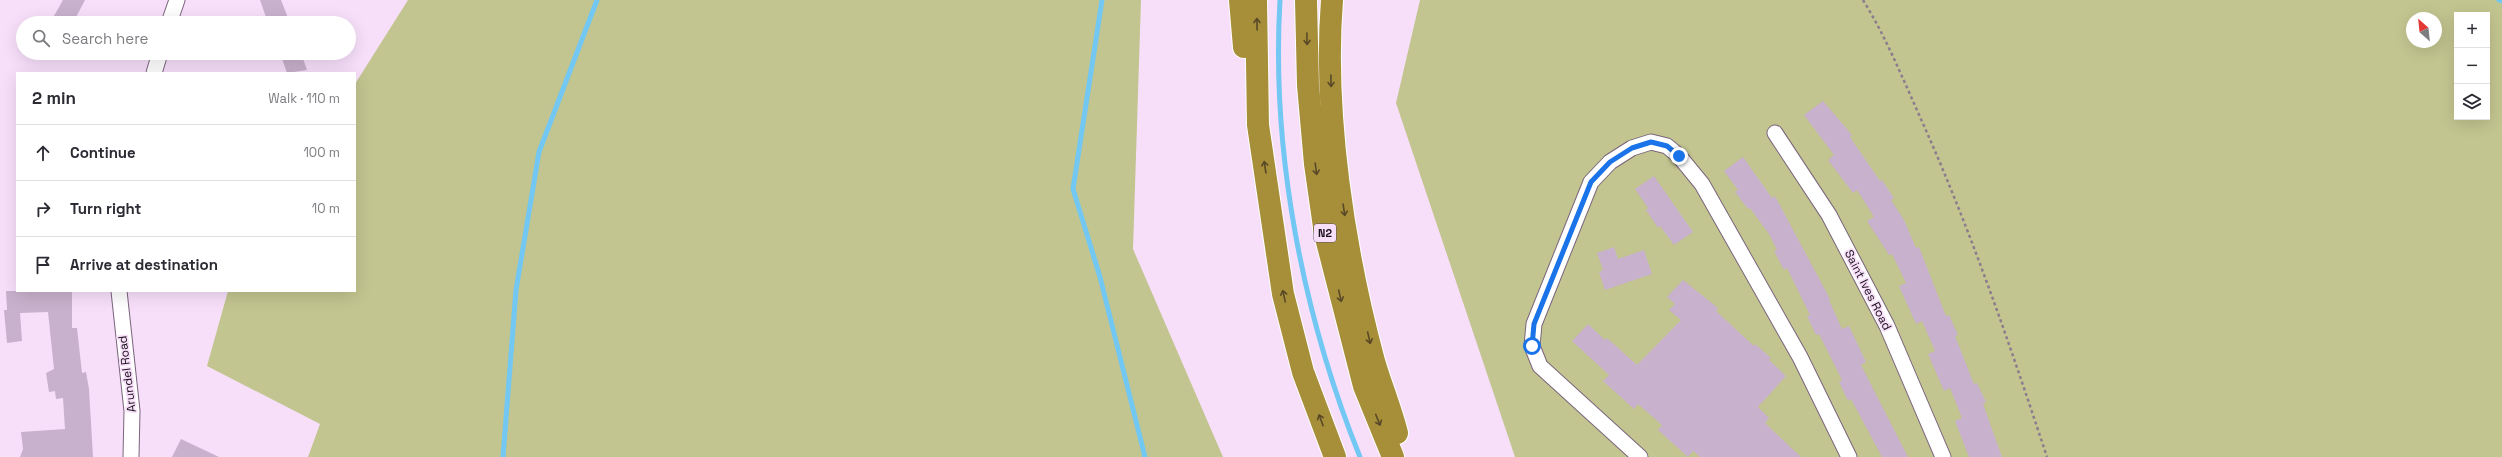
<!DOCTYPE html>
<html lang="en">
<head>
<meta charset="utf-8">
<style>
	body { margin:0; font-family:"Space Grotesk",sans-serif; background:#f2f2f3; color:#2b2b33 }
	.controls { position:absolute; right:12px; top:12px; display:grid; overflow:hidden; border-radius:0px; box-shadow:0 4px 16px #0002 }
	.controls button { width:36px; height:36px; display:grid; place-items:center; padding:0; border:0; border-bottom:1px solid #e1e1e2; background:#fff; color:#2b2b33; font:20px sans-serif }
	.compass { position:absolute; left:2406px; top:12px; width:36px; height:36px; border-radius:50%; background:#fff; box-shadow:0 4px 16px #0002; rotate:333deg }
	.stop { position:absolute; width:12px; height:12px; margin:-9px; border:3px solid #1a73e8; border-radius:50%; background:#fff }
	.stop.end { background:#1a73e8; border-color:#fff; box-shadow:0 1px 4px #0008 }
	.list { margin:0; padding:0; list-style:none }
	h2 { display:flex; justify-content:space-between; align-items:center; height:52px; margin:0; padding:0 16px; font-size:17px }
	h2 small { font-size:13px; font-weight:400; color:#7c7c81 }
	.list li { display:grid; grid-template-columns:26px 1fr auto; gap:12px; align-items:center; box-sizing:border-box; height:56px; padding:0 16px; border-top:1px solid #e1e1e2 }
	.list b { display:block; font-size:15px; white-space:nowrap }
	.list em { font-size:13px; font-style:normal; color:#7c7c81 }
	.icon { flex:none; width:22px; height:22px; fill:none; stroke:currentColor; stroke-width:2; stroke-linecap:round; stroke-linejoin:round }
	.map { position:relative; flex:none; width:2502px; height:457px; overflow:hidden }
	.search { position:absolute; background:#fff; box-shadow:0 4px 16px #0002; left:16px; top:16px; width:340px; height:44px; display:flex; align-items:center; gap:10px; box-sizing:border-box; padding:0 14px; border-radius:22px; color:#7c7c81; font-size:15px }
	.panel { position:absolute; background:#fff; box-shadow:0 4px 16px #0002; left:16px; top:72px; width:340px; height:220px; border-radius:0px }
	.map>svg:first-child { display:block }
</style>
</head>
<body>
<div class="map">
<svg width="2502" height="457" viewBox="0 0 2502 457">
	<rect width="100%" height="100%" fill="#f7dffa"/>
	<!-- green -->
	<g fill="#c2c58f" fill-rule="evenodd">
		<path d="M 408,0 L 1141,0 L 1133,249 L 1223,457 L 308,457 L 320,424 L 207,366 L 228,291 L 355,291 L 355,84 Z"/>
		<path d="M 1420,0 L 2502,0 L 2502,457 L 1515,457 L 1396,103 ZM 2457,15 L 2487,15 L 2487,117 L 2457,117 ZM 2412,18 L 2436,18 L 2436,42 L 2412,42 Z"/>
	</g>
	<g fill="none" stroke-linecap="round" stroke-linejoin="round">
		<!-- stream -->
		<g stroke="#72c8f3" stroke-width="5">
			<path d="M 1102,0 L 1073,189 L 1100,277 L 1145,457"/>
			<path d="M 1280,0 C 1271,153 1303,316 1360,457"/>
			<path d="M 2499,0 L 2502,1"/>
			<path d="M 503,457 L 516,290 L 539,152 L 597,0"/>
		</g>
	</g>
	<!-- building -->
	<g fill="#c8b1cc">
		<path d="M 63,0 L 85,0 L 73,23 L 50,23 Z"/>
		<path d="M 260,0 L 281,0 L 290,23 L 268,23 Z"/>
		<path d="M 280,53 L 301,53 L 307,70 L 287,73 Z"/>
		<path d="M 1823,101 L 1852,135 L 1850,137 L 1880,181 L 1882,180 L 1894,198 L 1891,200 L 1904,220 L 1916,248 L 1919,247 L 1946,316 L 1949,315 L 1958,335 L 1955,336 L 1974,384 L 1977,383 L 1986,402 L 1983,404 L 2002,457 L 1969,457 L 1955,421 L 1962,418 L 1950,388 L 1944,391 L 1928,354 L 1935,351 L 1922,321 L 1916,324 L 1899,286 L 1906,283 L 1892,254 L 1889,255 L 1867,221 L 1874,217 L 1857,190 L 1853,193 L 1828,160 L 1834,155 L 1804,115 Z"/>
		<path d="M 1743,157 L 1772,198 L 1775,196 L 1830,299 L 1829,300 L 1842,329 L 1849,326 L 1866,362 L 1861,365 L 1908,457 L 1882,457 L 1851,399 L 1848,401 L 1839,382 L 1842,380 L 1819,334 L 1816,335 L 1807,316 L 1810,315 L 1787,268 L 1784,270 L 1774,251 L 1777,250 L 1769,234 L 1750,208 L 1748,209 L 1735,192 L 1738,190 L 1724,171 Z"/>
		<path d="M 1654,176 L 1693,232 L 1674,245 L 1660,226 L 1658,228 L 1646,210 L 1648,208 L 1635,189 Z"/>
		<path d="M 1614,247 L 1618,259 L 1644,250 L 1652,274 L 1605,290 L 1599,272 L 1603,270 L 1597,253 Z"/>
		<path d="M 1683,280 L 1718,308 L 1716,311 L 1754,346 L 1755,344 L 1771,358 L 1769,360 L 1786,376 L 1758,407 L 1769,418 L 1765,423 L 1801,457 L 1700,457 L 1693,451 L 1688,457 L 1658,430 L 1662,425 L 1638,404 L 1634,409 L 1603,381 L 1609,375 L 1572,341 L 1588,324 L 1605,340 L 1607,338 L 1637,365 L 1681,320 L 1669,310 L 1675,304 L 1667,297 Z"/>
		<path d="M 6,291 L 72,291 L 72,328 L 77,328 L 82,373 L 86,372 L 89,389 L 93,457 L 20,457 L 23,449 L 21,432 L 65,429 L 63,398 L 56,399 L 55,391 L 49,392 L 46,373 L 54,369 L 48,312 L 20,313 L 22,341 L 7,343 L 4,310 L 7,310 Z"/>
		<path d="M 181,439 L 219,457 L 172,457 Z"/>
	</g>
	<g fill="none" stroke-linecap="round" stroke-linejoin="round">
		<defs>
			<g id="minor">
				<path d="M 169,23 L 177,0"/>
				<path d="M 154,73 L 160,53"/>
				<path d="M 1775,133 L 1829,215 L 1887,326 L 1943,457"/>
				<path d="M 119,291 L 132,411 L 131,457"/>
				<path d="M 1640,457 L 1540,366 L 1532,346 L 1534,324 L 1591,182 L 1610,162 L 1632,148 L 1651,142 L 1667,146 L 1679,156 L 1702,184 L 1800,357 L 1849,457"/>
			</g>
			<g id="motorway">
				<path d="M 1240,0 L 1244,47"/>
				<path d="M 1256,0 L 1258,125 L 1283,294 L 1303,372 L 1335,457"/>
				<path d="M 1306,0 L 1308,85 L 1315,164 L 1325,234 L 1364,386 L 1393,457"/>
				<path d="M 1332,0 C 1323,114 1344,250 1374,361 C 1381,385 1391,409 1397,433"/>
			</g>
		</defs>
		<!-- minor casing -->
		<use href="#minor" stroke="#7a657d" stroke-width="17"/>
		<!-- motorway casing -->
		<use href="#motorway" stroke="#fff" stroke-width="24"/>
		<!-- path -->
		<path stroke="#8c7c8e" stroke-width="2.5" stroke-dasharray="3 3" stroke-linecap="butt" d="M 1863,0 C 1886,37 1902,77 1920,117 C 1970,228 2009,342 2047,457"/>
		<!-- minor -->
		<use href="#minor" stroke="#fff" stroke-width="15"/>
		<!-- motorway -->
		<use href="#motorway" stroke="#a78e39" stroke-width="22"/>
	</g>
	<!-- one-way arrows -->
	<defs><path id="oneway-shaft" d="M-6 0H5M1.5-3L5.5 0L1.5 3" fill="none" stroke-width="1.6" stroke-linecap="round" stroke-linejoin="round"/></defs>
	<g stroke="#594928">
		<use href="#oneway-shaft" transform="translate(1257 24) rotate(-91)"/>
		<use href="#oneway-shaft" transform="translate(1307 39) rotate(89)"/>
		<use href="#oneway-shaft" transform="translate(1331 81) rotate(89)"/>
		<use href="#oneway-shaft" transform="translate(1265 167) rotate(-99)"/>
		<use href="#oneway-shaft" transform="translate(1316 169) rotate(82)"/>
		<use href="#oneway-shaft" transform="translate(1344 210) rotate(81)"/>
		<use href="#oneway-shaft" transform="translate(1284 296) rotate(-102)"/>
		<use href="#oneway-shaft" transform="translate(1340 296) rotate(77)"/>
		<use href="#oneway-shaft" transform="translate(1369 338) rotate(77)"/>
		<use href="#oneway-shaft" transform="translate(1321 420) rotate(-110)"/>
		<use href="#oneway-shaft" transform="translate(1378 420) rotate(68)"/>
	</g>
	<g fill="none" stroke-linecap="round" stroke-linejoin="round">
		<!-- route -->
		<path stroke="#1a73e8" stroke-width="5" d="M 1532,346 L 1534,324 L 1591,182 L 1610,162 L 1632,148 L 1651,142 L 1667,146 L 1679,156"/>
	</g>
	<g text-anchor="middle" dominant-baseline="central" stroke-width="3.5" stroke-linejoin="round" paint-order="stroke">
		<!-- shield labels -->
		<rect fill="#f7dffa" stroke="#5c4e5d" stroke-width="1" x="1314" y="224" width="22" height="18" rx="3"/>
		<g font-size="11" font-weight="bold" fill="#19101a">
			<text x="1325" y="233">N2</text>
		</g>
		<!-- street labels -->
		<g font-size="12" fill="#19101a" stroke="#f7dffa">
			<text transform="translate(1868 290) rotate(63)">Saint Ives Road</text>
			<text transform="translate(127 374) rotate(-97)">Arundel Road</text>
		</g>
	</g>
</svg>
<div class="controls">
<button>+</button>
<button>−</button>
<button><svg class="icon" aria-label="layers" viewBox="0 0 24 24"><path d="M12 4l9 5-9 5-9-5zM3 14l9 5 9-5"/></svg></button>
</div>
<svg class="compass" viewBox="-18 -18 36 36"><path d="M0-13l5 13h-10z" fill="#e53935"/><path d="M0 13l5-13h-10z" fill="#7c7c81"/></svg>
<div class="stop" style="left:1532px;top:346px"></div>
<div class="stop end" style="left:1679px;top:156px"></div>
<div class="search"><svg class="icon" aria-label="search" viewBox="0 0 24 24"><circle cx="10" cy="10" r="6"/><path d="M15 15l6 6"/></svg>Search here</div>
<section class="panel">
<h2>2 min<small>Walk · 110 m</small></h2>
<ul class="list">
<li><svg class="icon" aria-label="ahead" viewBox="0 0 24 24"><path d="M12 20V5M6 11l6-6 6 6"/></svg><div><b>Continue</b></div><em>100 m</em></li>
<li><svg class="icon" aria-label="right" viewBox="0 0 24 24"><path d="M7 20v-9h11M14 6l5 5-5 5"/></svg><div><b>Turn right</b></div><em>10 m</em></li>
<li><svg class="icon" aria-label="arrive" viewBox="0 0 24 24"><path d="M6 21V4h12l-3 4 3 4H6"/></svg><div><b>Arrive at destination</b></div></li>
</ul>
</section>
</div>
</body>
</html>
